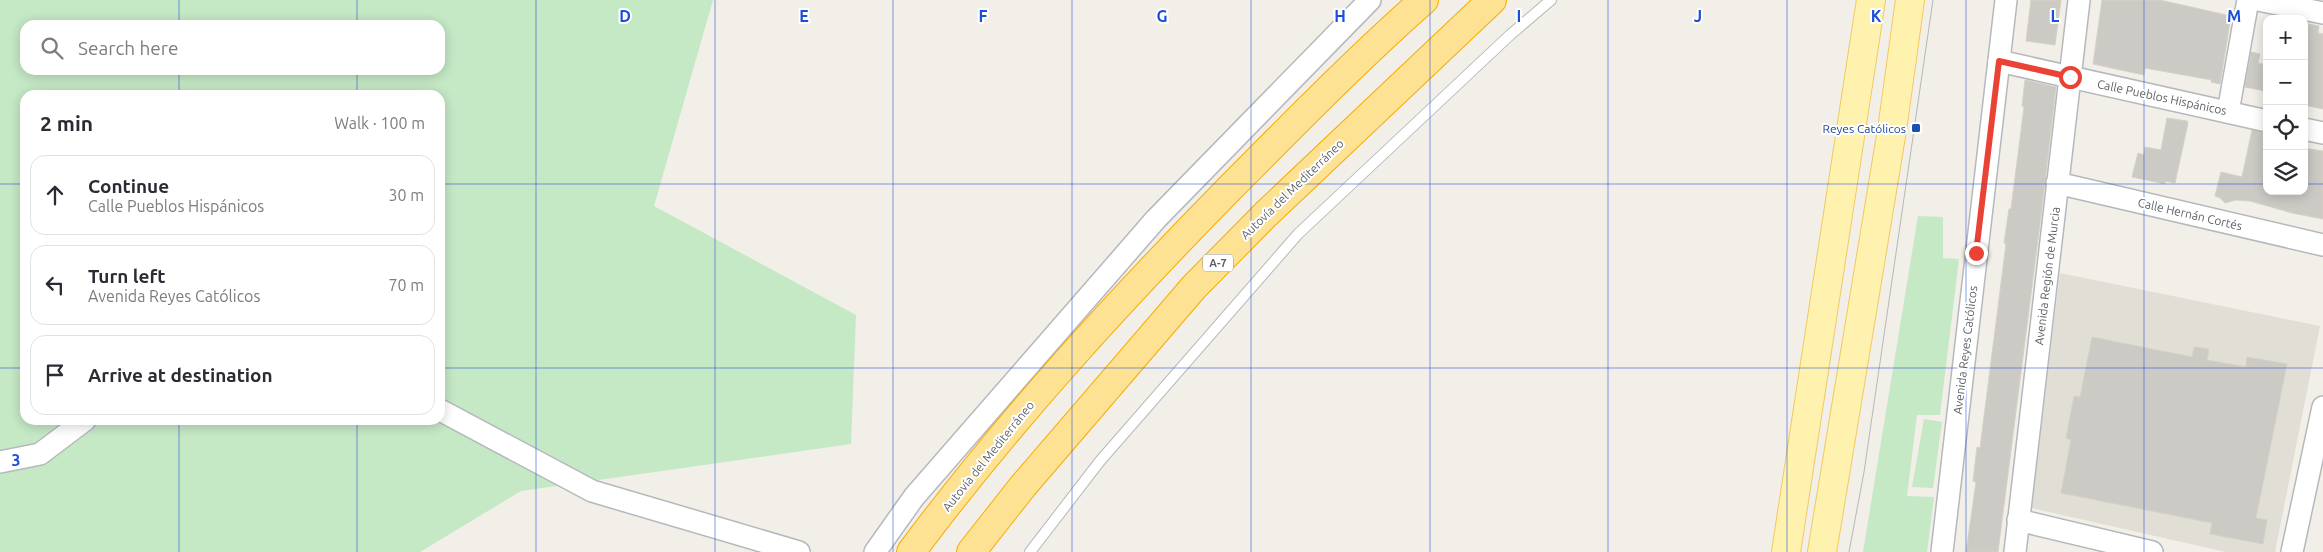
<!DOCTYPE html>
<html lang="en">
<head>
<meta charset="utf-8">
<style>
	body { margin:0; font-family:Ubuntu,sans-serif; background:#f2f2f3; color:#2b2b33 }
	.controls { position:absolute; right:15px; top:15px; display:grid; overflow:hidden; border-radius:10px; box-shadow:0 2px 12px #0003 }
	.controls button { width:45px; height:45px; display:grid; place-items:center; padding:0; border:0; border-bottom:1px solid #e1e1e2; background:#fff; color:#2b2b33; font:25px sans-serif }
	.stop { position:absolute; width:15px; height:15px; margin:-11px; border:4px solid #ea4335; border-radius:50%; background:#fff }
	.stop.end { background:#ea4335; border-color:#fff; box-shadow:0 1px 5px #0008 }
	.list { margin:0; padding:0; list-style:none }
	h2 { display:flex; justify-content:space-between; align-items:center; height:65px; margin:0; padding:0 20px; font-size:21px }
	h2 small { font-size:16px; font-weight:400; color:#7c7c81 }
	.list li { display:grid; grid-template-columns:32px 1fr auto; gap:15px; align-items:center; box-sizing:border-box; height:80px; margin:0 10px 10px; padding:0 10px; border:1px solid #e1e1e2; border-radius:15px }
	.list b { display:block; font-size:19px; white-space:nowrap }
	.list p { margin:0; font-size:16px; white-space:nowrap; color:#7c7c81 }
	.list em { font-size:16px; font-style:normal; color:#7c7c81 }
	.icon { flex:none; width:28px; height:28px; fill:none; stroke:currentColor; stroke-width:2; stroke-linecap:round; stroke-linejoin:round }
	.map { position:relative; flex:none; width:2323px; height:552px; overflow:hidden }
	.search { position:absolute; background:#fff; box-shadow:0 2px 12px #0003; left:20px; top:20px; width:425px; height:55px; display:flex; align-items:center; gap:12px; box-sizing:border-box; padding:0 18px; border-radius:15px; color:#7c7c81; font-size:19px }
	.panel { position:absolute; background:#fff; box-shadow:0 2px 12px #0003; left:20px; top:90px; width:425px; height:335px; border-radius:15px }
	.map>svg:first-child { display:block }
</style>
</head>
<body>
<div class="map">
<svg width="2323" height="552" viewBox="0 0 2323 552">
	<rect width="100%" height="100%" fill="#f1efe8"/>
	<!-- education -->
	<path fill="#e1ded6" d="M 2060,273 L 2320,326 L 2275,552 L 2226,552 L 2031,508 Z"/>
	<!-- green -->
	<g fill="#c5e8c5" fill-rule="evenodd">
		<path d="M 0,0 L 713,0 L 654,206 L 856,315 L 851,444 L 521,491 L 420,552 L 0,552 ZM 25,25 L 440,25 L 440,70 L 25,70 ZM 25,95 L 440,95 L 440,420 L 25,420 Z"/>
		<path d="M 1918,216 L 1943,217 L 1943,258 L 1959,259 L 1940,415 L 1917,415 L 1907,496 L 1934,497 L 1927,552 L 1863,552 Z"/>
		<path d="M 1924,419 L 1942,422 L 1933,488 L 1912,487 Z"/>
	</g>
	<!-- building -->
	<g fill="#cccac5" stroke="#d6d1c6">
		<path d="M 2031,0 L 2061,0 L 2055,45 L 2026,41 Z"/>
		<path d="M 2102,0 L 2160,0 L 2231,16 L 2220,84 L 2211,82 L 2212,80 L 2145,68 L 2144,75 L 2093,64 Z"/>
		<path d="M 2304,23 L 2319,26 L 2318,33 L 2323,34 L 2323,109 L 2304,105 Z"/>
		<path d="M 2251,52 L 2260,54 L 2258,63 L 2267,65 L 2265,91 L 2245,87 Z"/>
		<path d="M 2025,80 L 2056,87 L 2041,216 L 1998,552 L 1966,552 L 1976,482 L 1973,481 L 1977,447 L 1980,448 L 2006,244 L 2004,243 L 2009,209 L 2011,209 L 2024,107 L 2022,106 Z"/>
		<path d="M 2167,118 L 2187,121 L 2188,123 L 2175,183 L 2165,181 L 2165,184 L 2132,177 L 2138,153 L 2144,155 L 2145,147 L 2161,150 Z"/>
		<path d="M 2252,130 L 2267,133 L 2267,191 L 2304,191 L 2304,148 L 2323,151 L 2323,219 L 2292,213 L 2250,201 L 2236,200 L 2225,203 L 2220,198 L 2215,196 L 2221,172 L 2242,177 Z"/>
		<path d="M 2092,337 L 2192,357 L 2194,347 L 2209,349 L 2207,360 L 2246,367 L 2247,357 L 2287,364 L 2256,518 L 2267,520 L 2263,544 L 2210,534 L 2212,523 L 2061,493 L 2071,440 L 2066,438 L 2074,396 L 2080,397 Z"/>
	</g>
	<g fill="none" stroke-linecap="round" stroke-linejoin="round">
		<defs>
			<path id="lane" d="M 1030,552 L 1100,461 L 1298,234 L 1510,35 L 1551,0"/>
			<g id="street">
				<path d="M 2258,0 L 2323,13"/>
				<path d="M 1999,61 L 2267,121"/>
				<path d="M 2228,112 L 2248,0"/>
				<path d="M 2304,129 L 2323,133"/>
				<path d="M 2057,183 L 2323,245"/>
				<path d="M 440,410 L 592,491 L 799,552"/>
				<path d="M 0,462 L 40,454 L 85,420"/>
				<path d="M 2018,520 L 2152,552"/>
				<path d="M 875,552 L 914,497 L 1156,219 L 1370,0"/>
				<path d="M 1942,552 L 2006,0"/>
				<path d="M 2015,552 L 2079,0"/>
				<path d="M 2292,552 L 2323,407"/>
			</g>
			<g id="primary">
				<path d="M 1786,552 L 1871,0"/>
				<path d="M 1822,552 L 1892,130 L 1910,0"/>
			</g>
			<g id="highway">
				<path d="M 911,552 C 1008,422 1118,302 1231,187 C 1294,124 1357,59 1424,0"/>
				<path d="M 971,552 L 1023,486 L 1194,287 L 1266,214 L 1492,0"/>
			</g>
		</defs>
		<!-- lane casing -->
		<use href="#lane" stroke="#b5b8bc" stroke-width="12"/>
		<!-- street casing -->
		<use href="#street" stroke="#b5b8bc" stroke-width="24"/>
		<!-- primary casing -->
		<use href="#primary" stroke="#f2c960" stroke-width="30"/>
		<!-- highway casing -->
		<use href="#highway" stroke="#f9ab00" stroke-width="30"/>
		<!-- lane -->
		<use href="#lane" stroke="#fff" stroke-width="10"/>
		<!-- street -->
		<use href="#street" stroke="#fff" stroke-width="21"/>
		<!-- primary -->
		<use href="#primary" stroke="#fff2af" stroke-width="28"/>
		<!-- highway -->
		<use href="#highway" stroke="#fde293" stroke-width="28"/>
		<!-- tram -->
		<path stroke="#b6b7b8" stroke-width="1" d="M 1849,552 L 1864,472 L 1933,0"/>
	</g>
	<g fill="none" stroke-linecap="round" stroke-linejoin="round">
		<!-- route -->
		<path stroke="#ea4335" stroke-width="6" d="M 1976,253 L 1999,61 L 2070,77"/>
	</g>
	<!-- grid -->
	<path fill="none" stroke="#1d4ed8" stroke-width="1" stroke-opacity="0.55" d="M 179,0 L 179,25M 357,0 L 357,25M 536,0 L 536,552M 715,0 L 715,552M 893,0 L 893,552M 1072,0 L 1072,552M 1251,0 L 1251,552M 1430,0 L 1430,552M 1608,0 L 1608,552M 1787,0 L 1787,552M 1966,0 L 1966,552M 2144,0 L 2144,552M 179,70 L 179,95M 357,70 L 357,95M 0,184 L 25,184M 440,184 L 2267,184M 2304,184 L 2323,184M 0,368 L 25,368M 440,368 L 2323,368M 179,420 L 179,552M 357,420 L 357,552"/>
	<!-- markers -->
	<rect fill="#1a4fb4" stroke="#fff" stroke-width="2" x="1911" y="123" width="10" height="10" rx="2.5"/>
	<g text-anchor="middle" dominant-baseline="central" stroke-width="4" stroke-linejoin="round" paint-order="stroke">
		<!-- shield labels -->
		<rect fill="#fff" stroke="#8f9295" stroke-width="1" x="1203" y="254.5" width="30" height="17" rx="4"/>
		<g font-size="11" font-weight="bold" fill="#5f6368">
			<text x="1218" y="263">A-7</text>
		</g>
		<!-- street labels -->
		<g font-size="12" fill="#5f6368" stroke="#fff">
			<text transform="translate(2162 97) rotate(12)">Calle Pueblos Hispánicos</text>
			<text transform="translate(1292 189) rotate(-44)">Autovía del Mediterráneo</text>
			<text transform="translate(2190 214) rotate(13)">Calle Hernán Cortés</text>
			<text transform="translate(2047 276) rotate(-83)">Avenida Región de Murcia</text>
			<text transform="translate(1965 350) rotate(-83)">Avenida Reyes Católicos</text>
			<text transform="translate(988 456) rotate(-51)">Autovía del Mediterráneo</text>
		</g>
		<!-- transit labels -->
		<g font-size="12" fill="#164399" stroke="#fff" text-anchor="end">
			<text x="1906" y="128">Reyes Católicos</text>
		</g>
	</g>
	<g font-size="16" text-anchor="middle" font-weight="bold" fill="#1d4ed8" stroke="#fff" stroke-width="4" stroke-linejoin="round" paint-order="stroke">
		<text x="625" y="22">D</text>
		<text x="804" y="22">E</text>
		<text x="983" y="22">F</text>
		<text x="1162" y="22">G</text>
		<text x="1340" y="22">H</text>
		<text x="1519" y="22">I</text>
		<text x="1698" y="22">J</text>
		<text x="1876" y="22">K</text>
		<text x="2055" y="22">L</text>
		<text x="2234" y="22">M</text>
		<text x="16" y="466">3</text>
	</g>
</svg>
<div class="controls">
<button>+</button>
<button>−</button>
<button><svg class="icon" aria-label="locate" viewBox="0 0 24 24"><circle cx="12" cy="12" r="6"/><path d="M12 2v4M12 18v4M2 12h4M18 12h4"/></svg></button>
<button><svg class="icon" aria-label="layers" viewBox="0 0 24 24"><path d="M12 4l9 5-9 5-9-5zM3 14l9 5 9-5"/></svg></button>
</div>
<div class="stop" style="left:2070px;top:77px"></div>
<div class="stop end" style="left:1976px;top:253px"></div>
<div class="search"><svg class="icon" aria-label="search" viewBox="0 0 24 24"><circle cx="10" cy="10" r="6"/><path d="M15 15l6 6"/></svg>Search here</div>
<section class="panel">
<h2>2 min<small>Walk · 100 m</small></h2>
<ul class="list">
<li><svg class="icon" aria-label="ahead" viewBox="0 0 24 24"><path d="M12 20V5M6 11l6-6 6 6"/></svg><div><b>Continue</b><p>Calle Pueblos Hispánicos</p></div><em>30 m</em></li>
<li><svg class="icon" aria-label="left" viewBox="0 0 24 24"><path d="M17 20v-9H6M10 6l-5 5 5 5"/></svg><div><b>Turn left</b><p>Avenida Reyes Católicos</p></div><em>70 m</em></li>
<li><svg class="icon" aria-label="arrive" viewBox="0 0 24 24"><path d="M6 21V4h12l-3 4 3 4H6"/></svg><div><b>Arrive at destination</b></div></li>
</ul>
</section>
</div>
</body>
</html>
